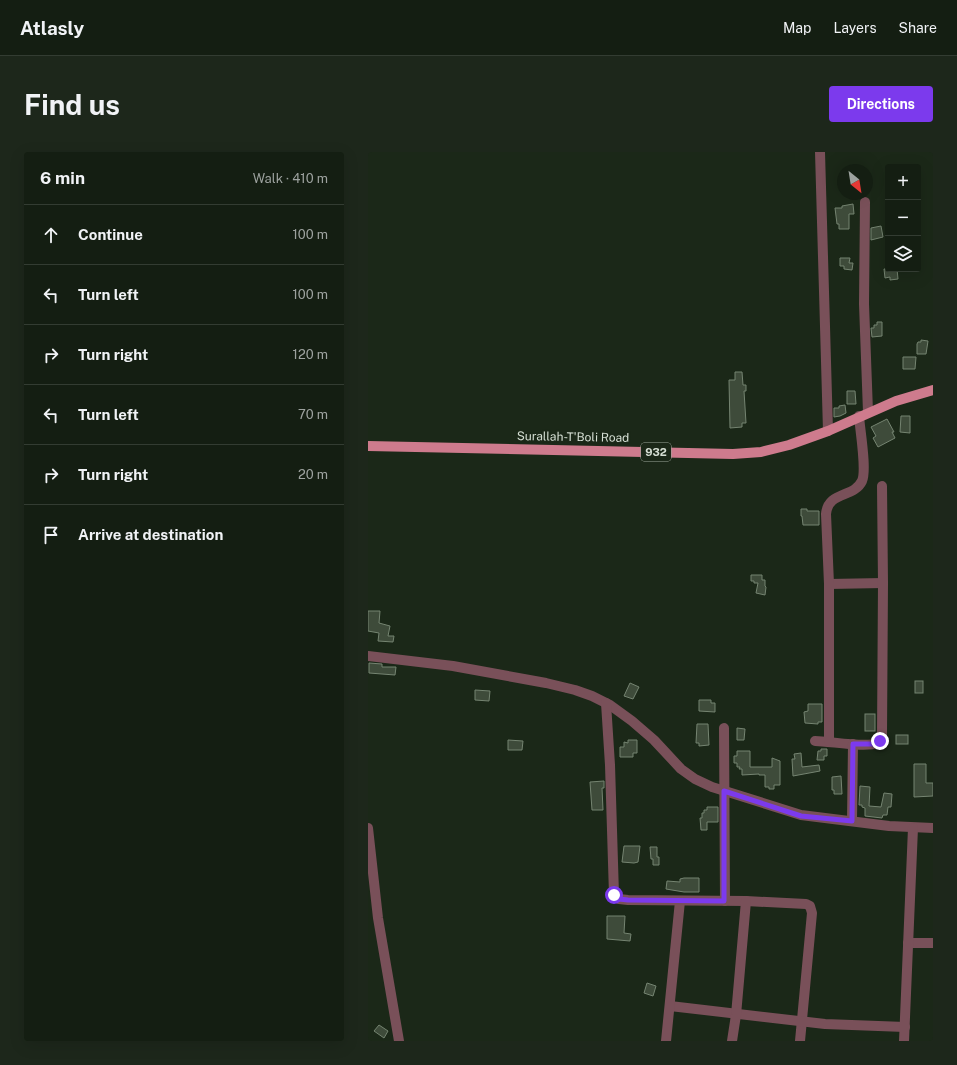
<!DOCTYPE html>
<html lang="en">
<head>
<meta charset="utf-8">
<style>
	body { margin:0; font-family:"Public Sans",sans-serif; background:#1d271b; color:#f1f3f6 }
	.controls { position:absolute; right:12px; top:12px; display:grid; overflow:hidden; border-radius:4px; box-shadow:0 4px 16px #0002 }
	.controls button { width:36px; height:36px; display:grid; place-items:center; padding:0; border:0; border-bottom:1px solid #333c32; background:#141e12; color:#f1f3f6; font:20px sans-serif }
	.compass { position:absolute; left:469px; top:12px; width:36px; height:36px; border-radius:50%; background:#141e12; box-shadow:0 4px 16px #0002; rotate:150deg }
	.stop { position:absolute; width:12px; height:12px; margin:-9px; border:3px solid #7c3aed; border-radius:50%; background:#fff }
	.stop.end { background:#7c3aed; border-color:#fff; box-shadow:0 1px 4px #0008 }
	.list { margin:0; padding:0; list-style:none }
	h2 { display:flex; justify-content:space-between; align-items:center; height:52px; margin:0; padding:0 16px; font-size:17px }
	h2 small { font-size:13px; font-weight:400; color:#9da29f }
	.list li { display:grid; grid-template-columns:26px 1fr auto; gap:12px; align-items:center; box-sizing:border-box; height:60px; padding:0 16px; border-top:1px solid #333c32 }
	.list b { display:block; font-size:15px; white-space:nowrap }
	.list em { font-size:13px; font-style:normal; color:#9da29f }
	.icon { flex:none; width:22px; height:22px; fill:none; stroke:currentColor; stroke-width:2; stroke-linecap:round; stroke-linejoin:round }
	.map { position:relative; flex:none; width:565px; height:889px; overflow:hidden; border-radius:4px }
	header { display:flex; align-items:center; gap:24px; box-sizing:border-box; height:56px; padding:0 20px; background:#141e12; border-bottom:1px solid #333c32 }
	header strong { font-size:19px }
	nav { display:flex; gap:22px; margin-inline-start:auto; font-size:14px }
	.intro { display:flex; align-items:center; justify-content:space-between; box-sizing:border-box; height:96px; padding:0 24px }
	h1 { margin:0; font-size:28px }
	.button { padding:10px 18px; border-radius:4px; background:#7c3aed; color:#fff; font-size:14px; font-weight:700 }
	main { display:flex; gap:24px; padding:0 24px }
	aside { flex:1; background:#141e12; border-radius:4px; box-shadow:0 4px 16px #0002 }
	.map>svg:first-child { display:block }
</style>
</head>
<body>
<header>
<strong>Atlasly</strong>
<nav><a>Map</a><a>Layers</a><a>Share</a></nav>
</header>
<div class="intro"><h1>Find us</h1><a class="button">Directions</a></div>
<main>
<aside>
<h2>6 min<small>Walk · 410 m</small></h2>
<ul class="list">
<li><svg class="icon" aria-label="ahead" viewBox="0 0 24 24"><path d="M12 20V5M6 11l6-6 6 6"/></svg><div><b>Continue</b></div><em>100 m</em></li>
<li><svg class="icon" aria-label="left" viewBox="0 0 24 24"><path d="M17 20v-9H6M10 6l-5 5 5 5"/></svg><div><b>Turn left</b></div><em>100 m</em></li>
<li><svg class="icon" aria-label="right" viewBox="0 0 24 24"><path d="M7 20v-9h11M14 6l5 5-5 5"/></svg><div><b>Turn right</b></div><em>120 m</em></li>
<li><svg class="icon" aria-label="left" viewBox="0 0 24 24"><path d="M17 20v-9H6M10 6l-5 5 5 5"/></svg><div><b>Turn left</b></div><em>70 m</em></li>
<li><svg class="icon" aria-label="right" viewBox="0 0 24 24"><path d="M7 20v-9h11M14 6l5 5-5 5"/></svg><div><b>Turn right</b></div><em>20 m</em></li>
<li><svg class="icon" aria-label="arrive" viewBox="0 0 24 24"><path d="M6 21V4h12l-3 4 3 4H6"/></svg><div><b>Arrive at destination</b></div></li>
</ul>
</aside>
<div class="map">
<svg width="565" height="889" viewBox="0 0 565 889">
	<rect width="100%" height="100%" fill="#1b2818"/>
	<!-- building -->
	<g fill="#3e4b3a" stroke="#758471">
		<path d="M 485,52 L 486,62 L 481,62 L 481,77 L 471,77 L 471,72 L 469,72 L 467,56 L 474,56 L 474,54 Z"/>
		<path d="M 513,74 L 515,85 L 503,88 L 503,76 Z"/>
		<path d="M 472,106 L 482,106 L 481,111 L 485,111 L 484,118 L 476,117 L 476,114 L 472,114 Z"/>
		<path d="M 516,117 L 529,117 L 530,127 L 522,128 L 522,125 L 517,126 Z"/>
		<path d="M 509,170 L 514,170 L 514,184 L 504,185 L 503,176 L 506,176 L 506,173 L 509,173 Z"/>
		<path d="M 553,188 L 560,189 L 558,202 L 549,202 L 549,192 L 550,190 L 553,190 Z"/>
		<path d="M 535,205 L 548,205 L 547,217 L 535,217 Z"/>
		<path d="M 367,220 L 374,220 L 375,233 L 378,233 L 378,239 L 376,239 L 378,271 L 374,271 L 374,275 L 362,276 L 361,228 L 367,228 Z"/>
		<path d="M 479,239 L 487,239 L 488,252 L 479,252 Z"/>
		<path d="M 477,253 L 478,261 L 472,264 L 466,265 L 466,256 L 471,256 L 471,254 Z"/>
		<path d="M 533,264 L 542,264 L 542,281 L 532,280 Z"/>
		<path d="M 519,267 L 526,280 L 524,280 L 527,286 L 510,295 L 505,286 L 508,284 L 503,275 Z"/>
		<path d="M 433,357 L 439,357 L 439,359 L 451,359 L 451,373 L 435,373 L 434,364 L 433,364 Z"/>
		<path d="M 383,423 L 394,423 L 394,428 L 397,428 L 397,434 L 398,435 L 397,443 L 388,441 L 390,431 L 386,431 L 386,429 L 383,429 Z"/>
		<path d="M 0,459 L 12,459 L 11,471 L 22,474 L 20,484 L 26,484 L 25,490 L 10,489 L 11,481 L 0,479 Z"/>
		<path d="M 1,511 L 14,512 L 14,515 L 28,515 L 27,523 L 1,521 Z"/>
		<rect x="547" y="529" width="8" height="12"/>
		<path d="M 262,531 L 271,535 L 265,547 L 256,544 Z"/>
		<path d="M 107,538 L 122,539 L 121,549 L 107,548 Z"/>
		<path d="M 331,548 L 343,548 L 343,551 L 347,551 L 347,560 L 331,559 Z"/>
		<path d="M 440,552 L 454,552 L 454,570 L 450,570 L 450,572 L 437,571 L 436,560 L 440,559 Z"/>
		<rect x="497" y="562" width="10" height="17"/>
		<path d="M 329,572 L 340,572 L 341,593 L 331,594 L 331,591 L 328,591 Z"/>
		<path d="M 369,576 L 377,577 L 376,588 L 369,588 Z"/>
		<rect x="528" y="583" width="12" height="9"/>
		<path d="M 140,588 L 155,589 L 154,598 L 140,598 Z"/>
		<path d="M 260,588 L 269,588 L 269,601 L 265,601 L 265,605 L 252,605 L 252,595 L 256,595 L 256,590 L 260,591 Z"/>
		<path d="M 453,597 L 459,597 L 459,604 L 456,604 L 456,608 L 449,608 L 450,599 L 453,599 Z"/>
		<path d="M 369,599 L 382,599 L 382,615 L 404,615 L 404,606 L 412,609 L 412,633 L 406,633 L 406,637 L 401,637 L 401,635 L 397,635 L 397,623 L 391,623 L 391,622 L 374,623 L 374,617 L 371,617 L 372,615 L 369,615 L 369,611 L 366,611 L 366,604 L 369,604 Z"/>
		<path d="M 433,601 L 434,615 L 451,613 L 452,619 L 425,624 L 424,607 L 427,607 L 426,602 Z"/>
		<path d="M 546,612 L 558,612 L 558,631 L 565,631 L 565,644 L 546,645 Z"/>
		<path d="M 473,624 L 474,642 L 466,642 L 466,638 L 464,638 L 464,625 Z"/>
		<path d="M 236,629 L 236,636 L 234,636 L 235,658 L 224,658 L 222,630 Z"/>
		<path d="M 492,634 L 502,635 L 501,654 L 513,655 L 516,641 L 524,642 L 523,655 L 520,655 L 519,663 L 515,663 L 514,666 L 497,664 L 497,656 L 494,655 L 494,653 L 491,653 Z"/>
		<path d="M 339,655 L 350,655 L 350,670 L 339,670 L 339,678 L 333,678 L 332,666 L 334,666 L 334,661 L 336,661 L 336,658 L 339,658 Z"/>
		<path d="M 256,694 L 272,694 L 270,710 L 266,711 L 254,710 Z"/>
		<path d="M 282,695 L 289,695 L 289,705 L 291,705 L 291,713 L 285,713 L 285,707 L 283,707 Z"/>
		<path d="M 316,726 L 331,726 L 331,740 L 316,740 L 298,737 L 299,729 L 312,730 L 312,727 Z"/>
		<path d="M 239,764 L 257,764 L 256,781 L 263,782 L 262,789 L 239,787 Z"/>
		<path d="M 279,831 L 288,834 L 285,844 L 276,841 Z"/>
		<path d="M 11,873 L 20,879 L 16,886 L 6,879 Z"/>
	</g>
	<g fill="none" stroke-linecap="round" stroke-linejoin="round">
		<!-- minor -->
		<g stroke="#795059" stroke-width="10">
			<path d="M 452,0 L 460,279"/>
			<path d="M 497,50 L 496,152 L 500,260"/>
			<path d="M 461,432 L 515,431"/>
			<path d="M 0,504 L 85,514 L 178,531 L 207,538 L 224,544 L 242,553 L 264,569 L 286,588 L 313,617 L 327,627 L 344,635 L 433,663 L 521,674 L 565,676"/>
			<path d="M 238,551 L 242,613 L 246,743 L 251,747 L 260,748 L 378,749 L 438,752 L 442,754 L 444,761 L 432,889"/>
			<path d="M 356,576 L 357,749"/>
			<path d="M 447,589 C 461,589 498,596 509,591 C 512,589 513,587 514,583 L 515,431 L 514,334"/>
			<path d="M 461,589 L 461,432 L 458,362 C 460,339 486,346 494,329 C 499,318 492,278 491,264"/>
			<path d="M 484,669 L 485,592"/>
			<path d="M 0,676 L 10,766 L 31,889"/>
			<path d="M 540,791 L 565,791"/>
			<path d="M 302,854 L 457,872 L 537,875"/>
			<path d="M 298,889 L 312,749"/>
			<path d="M 364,889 L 368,863 L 378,749"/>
			<path d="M 536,889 L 545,676"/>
		</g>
		<!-- major -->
		<path stroke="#ce7b8d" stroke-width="10" d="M 0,294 L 365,302 L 393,300 L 421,293 L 460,279 L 528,249 L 565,238"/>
	</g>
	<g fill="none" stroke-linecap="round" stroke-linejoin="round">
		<!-- route -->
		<path stroke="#7c3aed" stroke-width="5" d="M 246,743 L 251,747 L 260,748 L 356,749 L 356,639 L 433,664 L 484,669 L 485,592 L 506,592 L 512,589"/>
	</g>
	<g text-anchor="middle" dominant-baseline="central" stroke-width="4" stroke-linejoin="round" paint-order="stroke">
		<!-- shield labels -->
		<rect fill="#1b2818" stroke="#9ea89c" stroke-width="1" x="273" y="291" width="30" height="18" rx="3"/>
		<g font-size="11" font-weight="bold" fill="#d6dfd4">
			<text x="288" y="300">932</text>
		</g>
		<!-- street labels -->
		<g font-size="12" fill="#d6dfd4" stroke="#1b2818">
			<text transform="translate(205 285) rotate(1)">Surallah-T'Boli Road</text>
		</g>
	</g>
</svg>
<div class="controls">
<button>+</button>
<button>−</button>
<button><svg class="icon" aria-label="layers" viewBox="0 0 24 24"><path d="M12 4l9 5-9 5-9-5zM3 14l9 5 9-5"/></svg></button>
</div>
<svg class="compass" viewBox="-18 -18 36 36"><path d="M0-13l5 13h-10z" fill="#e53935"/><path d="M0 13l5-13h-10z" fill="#9da29f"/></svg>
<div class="stop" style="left:246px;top:743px"></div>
<div class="stop end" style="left:512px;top:589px"></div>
</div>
</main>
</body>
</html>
